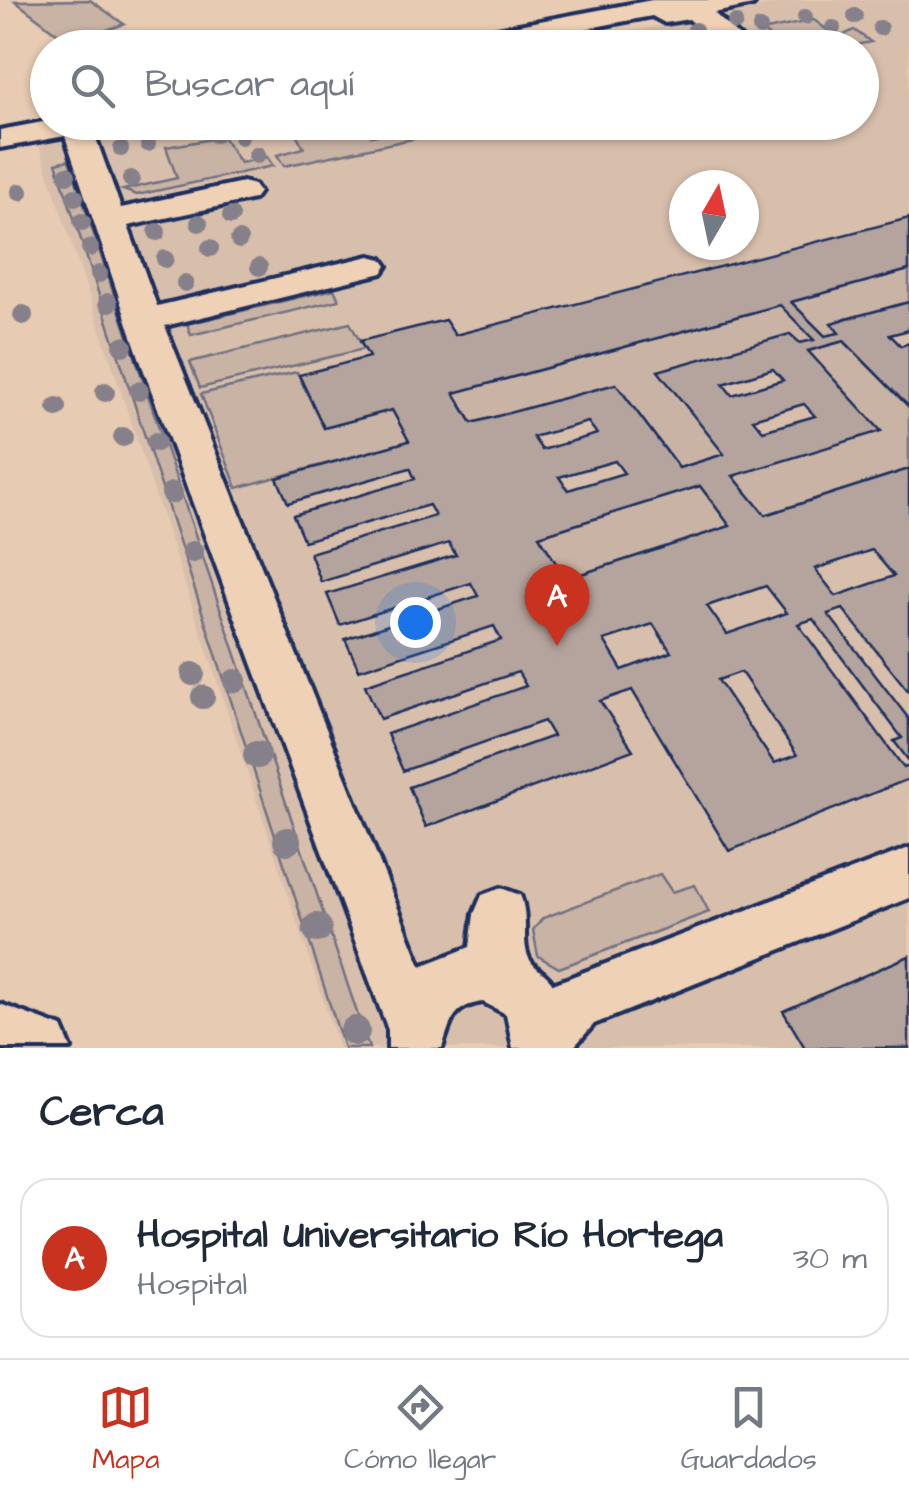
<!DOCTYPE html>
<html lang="es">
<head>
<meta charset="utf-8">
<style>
	body { margin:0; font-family:"Architects Daughter",sans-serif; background:#f2f2f3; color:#1f2937 }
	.compass { position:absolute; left:669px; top:170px; width:90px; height:90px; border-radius:50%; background:#fff; box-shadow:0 2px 8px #0004; rotate:9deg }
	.you { position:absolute; left:415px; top:622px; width:35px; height:35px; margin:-25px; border:8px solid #fff; border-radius:50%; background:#1a73e8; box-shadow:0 0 0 15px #1a73e833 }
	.badge { display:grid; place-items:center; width:65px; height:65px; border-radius:50%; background:#c8321e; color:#fff; font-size:32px; font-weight:700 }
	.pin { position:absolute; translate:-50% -82px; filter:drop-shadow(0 2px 5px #0008) }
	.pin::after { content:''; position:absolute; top:52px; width:35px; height:30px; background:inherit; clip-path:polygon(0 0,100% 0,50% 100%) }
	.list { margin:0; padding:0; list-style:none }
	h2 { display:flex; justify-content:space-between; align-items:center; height:130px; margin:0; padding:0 40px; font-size:42px }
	h2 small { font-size:32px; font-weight:400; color:#747a83 }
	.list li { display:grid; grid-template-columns:65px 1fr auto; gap:30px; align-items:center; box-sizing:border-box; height:160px; margin:0 20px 20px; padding:0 20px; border:2px solid #e0e1e3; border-radius:30px }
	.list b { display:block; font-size:38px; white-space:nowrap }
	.list p { margin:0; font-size:32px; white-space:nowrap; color:#747a83 }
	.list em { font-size:32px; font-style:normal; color:#747a83 }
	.icon { flex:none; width:55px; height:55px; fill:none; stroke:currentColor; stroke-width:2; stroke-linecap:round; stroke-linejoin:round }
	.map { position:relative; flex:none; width:909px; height:1048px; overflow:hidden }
	.search { position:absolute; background:#fff; box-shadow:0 2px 8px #0004; left:30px; right:30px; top:30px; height:110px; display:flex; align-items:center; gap:25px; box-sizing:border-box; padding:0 35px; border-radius:55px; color:#747a83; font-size:38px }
	.sheet { height:310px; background:#fff }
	nav { display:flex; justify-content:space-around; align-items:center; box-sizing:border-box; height:140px; border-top:2px solid #e0e1e3; background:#fff; font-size:28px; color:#747a83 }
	nav a { display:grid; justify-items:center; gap:5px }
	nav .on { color:#c8321e }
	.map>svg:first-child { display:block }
</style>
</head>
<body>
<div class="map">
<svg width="909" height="1048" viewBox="0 0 909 1048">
	<rect width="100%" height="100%" fill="#e7cbb2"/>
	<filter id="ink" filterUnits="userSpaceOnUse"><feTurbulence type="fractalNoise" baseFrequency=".01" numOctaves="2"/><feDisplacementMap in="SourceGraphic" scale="20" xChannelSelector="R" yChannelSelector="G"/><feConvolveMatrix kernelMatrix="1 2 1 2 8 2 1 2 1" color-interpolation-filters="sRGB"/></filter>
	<g filter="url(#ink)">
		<!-- built -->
		<path fill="#d8bfac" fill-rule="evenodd" d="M 798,0 L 909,0 L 909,1048 L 339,1048 L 39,145 L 157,122 L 862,122 L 862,48 L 549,47 ZM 684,185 L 744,185 L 744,245 L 684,245 Z"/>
		<!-- green -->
		<g fill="#c9b3a5" stroke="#727182" stroke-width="2.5">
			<path d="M 90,0 L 124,24 L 70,43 L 15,1 Z"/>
			<path d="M 814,20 L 838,38 L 854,30 L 871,42 L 844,47 L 782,47 L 762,31 Z"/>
			<path d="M 290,123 L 362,123 L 371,136 L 432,123 L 488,123 L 284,166 L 277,155 L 304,148 Z"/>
			<path d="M 223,137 L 240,163 L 267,157 L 273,166 L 137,195 L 123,190 L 177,178 L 166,147 Z"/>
			<path d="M 69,160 L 109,280 L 369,1048 L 344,1048 L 56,163 Z"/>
			<path d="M 909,270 L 909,302 L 832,323 L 839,333 L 825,336 L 791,302 Z"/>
			<path d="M 334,289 L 339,300 L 191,335 L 187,324 Z"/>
			<path d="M 780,305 L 814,340 L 659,371 L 724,454 L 679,468 L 616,384 L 472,423 L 454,393 Z"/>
			<path d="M 350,323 L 364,349 L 200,388 L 190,362 Z"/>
			<path d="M 844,341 L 909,407 L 909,469 L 765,515 L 733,476 L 880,431 L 808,351 Z"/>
			<path d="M 297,372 L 324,428 L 392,410 L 409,441 L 237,488 L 201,394 Z"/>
			<path d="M 700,486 L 730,526 L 566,579 L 539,536 Z"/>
			<path d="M 660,874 L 672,892 L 695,885 L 709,912 L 559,968 L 538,956 L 533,930 L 543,918 Z"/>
		</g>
		<!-- building -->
		<g fill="#b4a49d" stroke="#1b2f5e" stroke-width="2.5" fill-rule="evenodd">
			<path d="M 909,218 L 909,270 L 791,302 L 825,336 L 839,333 L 831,323 L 909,302 L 909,330 L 890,335 L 901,346 L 909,343 L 909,407 L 844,341 L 808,351 L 881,431 L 733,476 L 765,515 L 909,469 L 909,692 L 843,609 L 828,614 L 909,719 L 909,761 L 894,741 L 902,738 L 813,619 L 798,624 L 904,768 L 909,766 L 909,779 L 729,851 L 632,690 L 600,701 L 633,750 L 426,827 L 409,787 L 553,736 L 544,721 L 403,771 L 387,734 L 526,686 L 518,672 L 380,719 L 365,685 L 501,640 L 494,626 L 359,670 L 345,639 L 478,596 L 471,583 L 340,625 L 327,594 L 456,555 L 449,543 L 321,582 L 310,553 L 435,516 L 429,505 L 304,541 L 293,515 L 415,479 L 410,468 L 288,503 L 277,478 L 409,441 L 392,410 L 324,428 L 299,375 L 369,357 L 360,341 L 445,320 L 455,335 ZM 780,305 L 814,340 L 800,343 L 790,334 L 658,371 L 724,454 L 679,468 L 616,384 L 472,423 L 454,393 ZM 773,369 L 783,380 L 732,395 L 723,384 ZM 804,404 L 815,416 L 763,431 L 753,419 ZM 588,422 L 597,434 L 542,450 L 533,437 ZM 615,461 L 624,473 L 568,490 L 559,477 ZM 700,486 L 730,526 L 566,579 L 539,536 ZM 872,550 L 894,576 L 836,596 L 815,569 ZM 766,586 L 787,613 L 727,634 L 707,606 ZM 653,624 L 671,652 L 622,670 L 604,640 ZM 741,672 L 797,755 L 774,763 L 718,680 Z"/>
			<path d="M 909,956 L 909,1048 L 805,1048 L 783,1011 Z"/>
		</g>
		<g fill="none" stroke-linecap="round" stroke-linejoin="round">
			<defs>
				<g id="minor">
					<path d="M 652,0 L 757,0 L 753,5 L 714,13 L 751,48 L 721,48 L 689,19 L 665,23 L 652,16 L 485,48 L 426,48 L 439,40 Z"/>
					<path d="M 48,121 L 105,122 L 93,130 L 121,208 L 243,182 L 254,185 L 259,192 L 254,199 L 128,226 L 157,306 L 370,256 L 382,259 L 387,266 L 382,273 L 165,326 L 421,966 L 470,947 L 474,914 L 482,895 L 501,888 L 520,895 C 530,919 520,944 530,960 C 535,969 547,973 553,984 L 909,848 L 909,898 L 594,1024 L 573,1048 L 513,1048 L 506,1014 L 483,1002 C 452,1006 451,1022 442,1048 L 388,1048 L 388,1030 L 141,363 L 65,136 L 0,148 L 0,130 Z"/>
					<path d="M 0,1004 L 62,1027 L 71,1048 L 0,1048 Z"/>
				</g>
			</defs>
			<!-- minor casing -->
			<use href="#minor" stroke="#1b2f5e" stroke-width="8"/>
			<!-- minor -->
			<use href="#minor" fill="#efd1b5" fill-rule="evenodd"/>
		</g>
		<!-- trees -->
		<g fill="#85808a">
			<circle cx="855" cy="16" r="8"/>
			<circle cx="805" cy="17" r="8"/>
			<circle cx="735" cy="23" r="8"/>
			<circle cx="760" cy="28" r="8"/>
			<circle cx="833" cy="28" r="8"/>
			<circle cx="880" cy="28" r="8"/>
			<circle cx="695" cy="30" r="8"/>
			<circle cx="215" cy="135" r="8"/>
			<circle cx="241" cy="137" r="8"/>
			<circle cx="148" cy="144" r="8"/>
			<circle cx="121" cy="149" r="8"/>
			<circle cx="257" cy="155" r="9"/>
			<circle cx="67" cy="175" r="9"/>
			<circle cx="131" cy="179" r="9"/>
			<circle cx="20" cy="192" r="9"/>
			<circle cx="75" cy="197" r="9"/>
			<circle cx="231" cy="216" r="9"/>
			<circle cx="82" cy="222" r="9"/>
			<circle cx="199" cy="223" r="9"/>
			<circle cx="157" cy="232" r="9"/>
			<circle cx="239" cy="240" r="9"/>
			<circle cx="90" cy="248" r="9"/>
			<circle cx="210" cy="248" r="9"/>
			<circle cx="165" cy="259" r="9"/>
			<circle cx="259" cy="267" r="9"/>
			<circle cx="99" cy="274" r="9"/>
			<circle cx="185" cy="283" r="9"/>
			<circle cx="108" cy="303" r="10"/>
			<circle cx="23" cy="315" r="10"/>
			<circle cx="123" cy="346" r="10"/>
			<circle cx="139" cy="391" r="10"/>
			<circle cx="105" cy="392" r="10"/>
			<circle cx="57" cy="407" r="10"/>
			<circle cx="123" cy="437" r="10"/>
			<circle cx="156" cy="442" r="10"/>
			<circle cx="172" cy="493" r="11"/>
			<circle cx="193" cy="552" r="11"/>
			<circle cx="193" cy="674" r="12"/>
			<circle cx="235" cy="681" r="12"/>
			<circle cx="203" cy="697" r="12"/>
			<circle cx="257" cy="755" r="14"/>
			<circle cx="287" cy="841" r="14"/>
			<circle cx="317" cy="928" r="15"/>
			<circle cx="355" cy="1031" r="15"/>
		</g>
	</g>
</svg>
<svg class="compass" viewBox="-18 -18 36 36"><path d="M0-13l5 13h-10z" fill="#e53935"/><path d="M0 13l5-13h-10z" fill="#747a83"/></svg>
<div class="you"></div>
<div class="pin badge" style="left:557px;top:646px">A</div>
<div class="search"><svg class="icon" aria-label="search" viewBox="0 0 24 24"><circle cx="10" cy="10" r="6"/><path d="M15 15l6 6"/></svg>Buscar aquí</div>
</div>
<section class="sheet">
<h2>Cerca<small></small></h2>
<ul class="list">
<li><span class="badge">A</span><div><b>Hospital Universitario Río Hortega</b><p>Hospital</p></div><em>30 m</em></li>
</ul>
</section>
<nav>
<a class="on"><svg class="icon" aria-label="map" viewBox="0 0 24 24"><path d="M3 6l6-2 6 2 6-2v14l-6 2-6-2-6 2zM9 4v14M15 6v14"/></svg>Mapa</a>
<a><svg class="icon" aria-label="directions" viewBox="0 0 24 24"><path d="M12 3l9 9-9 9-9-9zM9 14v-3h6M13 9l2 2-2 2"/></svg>Cómo llegar</a>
<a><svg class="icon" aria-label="saved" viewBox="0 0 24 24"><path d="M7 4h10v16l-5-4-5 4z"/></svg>Guardados</a>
</nav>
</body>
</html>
